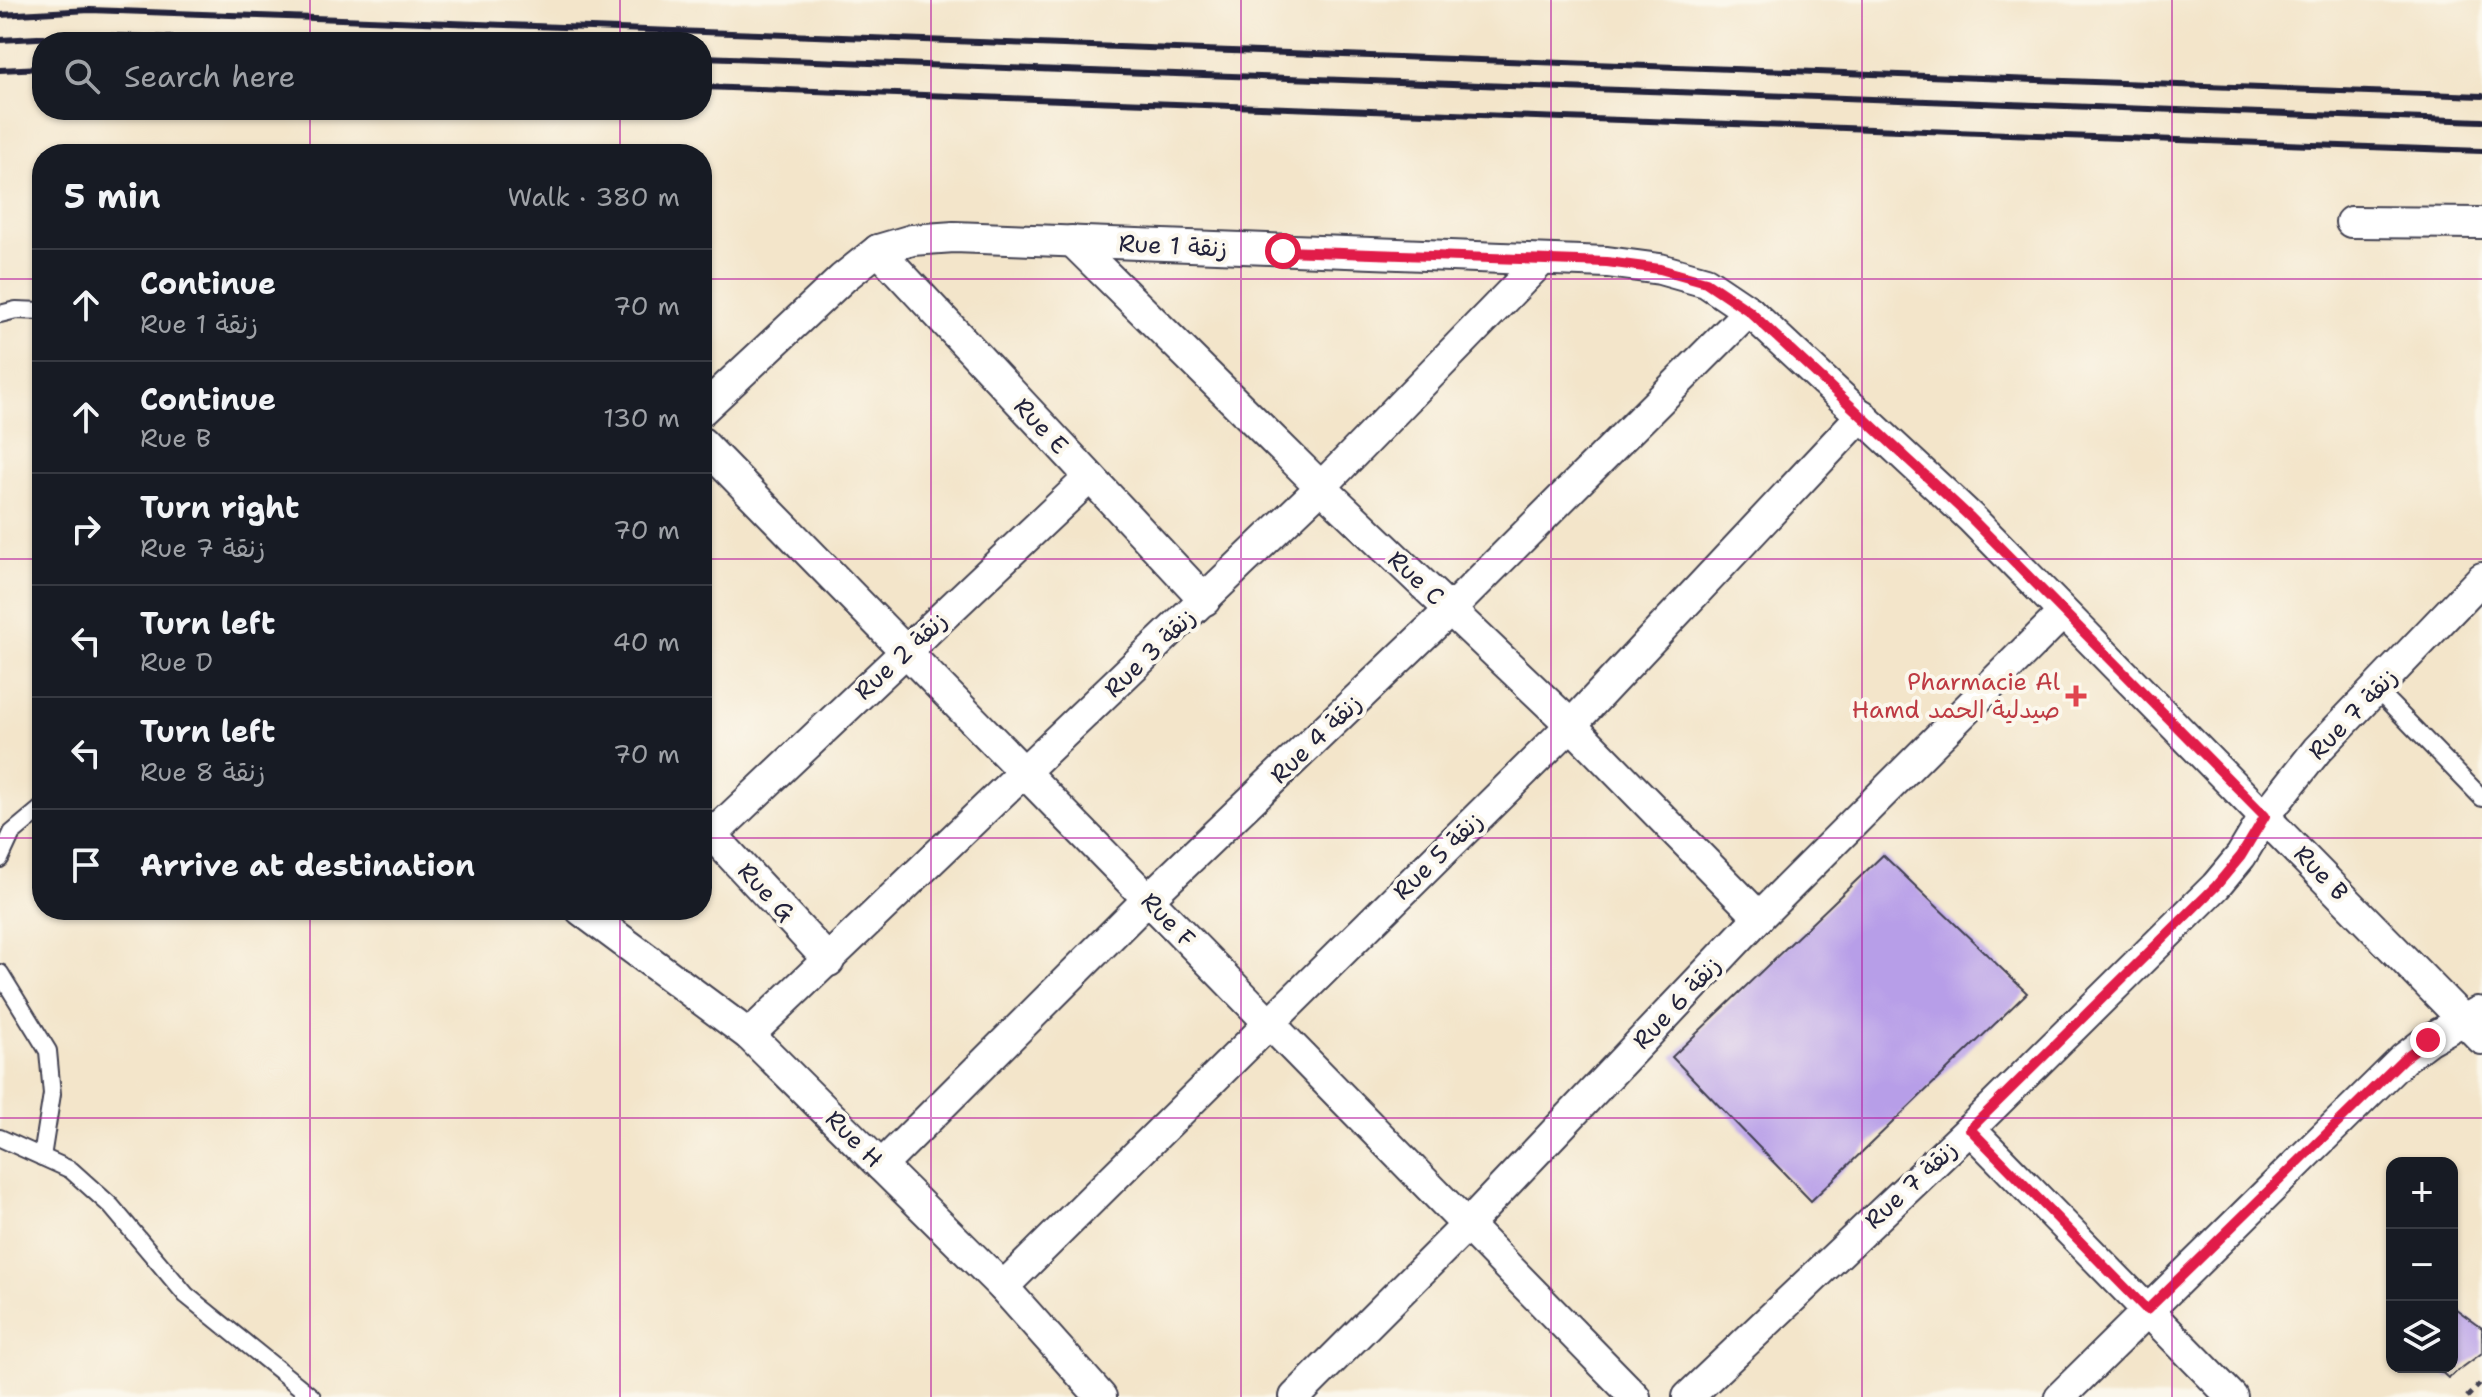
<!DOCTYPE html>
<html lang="en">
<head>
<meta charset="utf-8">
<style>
	body { margin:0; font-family:"Shantell Sans","Playpen Sans Arabic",sans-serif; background:#242831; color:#f1f3f6 }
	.controls { position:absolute; right:24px; bottom:24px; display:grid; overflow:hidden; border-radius:16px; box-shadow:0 2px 6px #0004 }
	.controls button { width:72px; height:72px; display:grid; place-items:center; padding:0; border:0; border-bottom:2px solid #363941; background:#171b24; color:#f1f3f6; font:40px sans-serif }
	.stop { position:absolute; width:24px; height:24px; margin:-18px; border:6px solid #e11d48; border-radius:50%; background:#fff }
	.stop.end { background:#e11d48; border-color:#fff; box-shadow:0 2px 8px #0008 }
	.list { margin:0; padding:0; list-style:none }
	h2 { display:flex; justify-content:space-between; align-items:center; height:104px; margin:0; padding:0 32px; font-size:34px }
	h2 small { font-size:26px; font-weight:400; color:#9ea1a6 }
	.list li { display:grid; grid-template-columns:52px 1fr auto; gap:24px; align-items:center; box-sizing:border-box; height:112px; padding:0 32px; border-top:2px solid #363941 }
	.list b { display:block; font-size:30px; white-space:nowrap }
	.list p { margin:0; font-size:26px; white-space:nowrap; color:#9ea1a6 }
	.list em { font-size:26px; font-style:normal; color:#9ea1a6 }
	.icon { flex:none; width:44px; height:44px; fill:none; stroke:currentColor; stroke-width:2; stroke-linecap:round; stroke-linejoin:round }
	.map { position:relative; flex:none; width:2482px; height:1397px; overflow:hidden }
	.search { position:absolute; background:#171b24; box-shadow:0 2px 6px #0004; left:32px; top:32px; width:680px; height:88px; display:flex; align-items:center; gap:20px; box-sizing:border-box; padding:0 28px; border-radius:32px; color:#9ea1a6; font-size:30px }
	.panel { position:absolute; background:#171b24; box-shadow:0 2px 6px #0004; left:32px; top:144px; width:680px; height:776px; border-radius:32px }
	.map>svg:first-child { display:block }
</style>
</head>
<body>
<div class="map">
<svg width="2482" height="1397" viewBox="0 0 2482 1397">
	<rect width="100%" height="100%" fill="#fbf7ec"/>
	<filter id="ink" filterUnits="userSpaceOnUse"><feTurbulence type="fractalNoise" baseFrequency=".0125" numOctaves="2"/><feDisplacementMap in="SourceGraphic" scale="16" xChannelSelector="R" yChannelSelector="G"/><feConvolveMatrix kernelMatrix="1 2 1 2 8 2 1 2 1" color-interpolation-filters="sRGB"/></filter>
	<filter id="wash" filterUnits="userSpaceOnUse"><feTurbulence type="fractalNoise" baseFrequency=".006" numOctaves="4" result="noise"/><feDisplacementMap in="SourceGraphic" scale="32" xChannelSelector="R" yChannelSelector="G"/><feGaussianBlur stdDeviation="1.8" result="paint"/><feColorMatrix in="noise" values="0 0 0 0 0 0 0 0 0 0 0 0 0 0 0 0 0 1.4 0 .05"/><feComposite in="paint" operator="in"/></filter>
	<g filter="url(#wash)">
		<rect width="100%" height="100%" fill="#f3e5ca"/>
		<g id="blocks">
			<!-- building -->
			<g fill="#b79ee8">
				<path d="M 1883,855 L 2027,993 L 1811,1201 L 1672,1057 Z"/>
				<path d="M 2452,1306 L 2482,1328 L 2482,1353 L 2448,1378 L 2436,1367 L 2452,1367 Z"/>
			</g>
		</g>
	</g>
	<g filter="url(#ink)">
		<use href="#blocks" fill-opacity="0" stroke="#413f50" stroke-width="2"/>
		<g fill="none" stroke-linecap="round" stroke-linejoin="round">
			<defs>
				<g id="service">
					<path d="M 0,314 L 16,310 L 42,311"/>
					<path d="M 2377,690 L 2482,798"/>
					<path d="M 0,859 L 12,833 L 42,808"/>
					<path d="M 0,973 L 48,1051 L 52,1094 L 42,1157"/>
					<path d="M 0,1138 L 71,1170 L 111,1206 L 186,1295 L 312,1397"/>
				</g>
				<g id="minor">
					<path d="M 2351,222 L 2482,223"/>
					<path d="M 1072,241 L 1321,487 L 1571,725 L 1759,917"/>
					<path d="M 878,250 L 1205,600"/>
					<path d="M 702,410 L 843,278 L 878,250 L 912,240 L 954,237 L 1607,262 L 1660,269 L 1706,282 L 1749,311 L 1971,518 L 2482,1039"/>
					<path d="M 702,443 L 1635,1397"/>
					<path d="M 702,824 L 829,961"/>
					<path d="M 713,834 L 1089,478"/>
					<path d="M 581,910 L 749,1035 L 1003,1287 L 1101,1397"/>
					<path d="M 749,1035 L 1321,487 L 1542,260"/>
					<path d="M 1970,1129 L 2232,1397"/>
					<path d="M 881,1166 L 1148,899 L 1450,610 L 1749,311"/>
					<path d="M 1003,1287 L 1571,725 L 1862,415"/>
					<path d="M 1295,1397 L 1466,1226 L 1759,917 L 2063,613"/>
					<path d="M 1688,1397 L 1970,1129 L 2216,886 L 2241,856 L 2265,816 L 2317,750 L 2482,578"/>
					<path d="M 2060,1397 L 2403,1059 L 2428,1040 L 2478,1012"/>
				</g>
			</defs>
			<!-- service casing -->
			<use href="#service" stroke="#413f50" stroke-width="20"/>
			<!-- minor casing -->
			<use href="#minor" stroke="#413f50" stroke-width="34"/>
			<!-- path -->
			<path stroke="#413f50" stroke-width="5" stroke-dasharray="6 6" stroke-linecap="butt" d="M 2467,1397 L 2482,1382"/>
			<!-- service -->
			<use href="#service" stroke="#fff" stroke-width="16"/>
			<!-- minor -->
			<use href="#minor" stroke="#fff" stroke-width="30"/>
			<!-- rail -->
			<g stroke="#22223b" stroke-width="6">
				<path d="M 0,15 L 90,10 L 2482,96"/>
				<path d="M 0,40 L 92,35 L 275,42"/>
				<path d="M 702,57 L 2482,121"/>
				<path d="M 0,70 L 42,68"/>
				<path d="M 702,87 L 2482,151"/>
			</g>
		</g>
	</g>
	<g fill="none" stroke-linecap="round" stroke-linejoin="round" filter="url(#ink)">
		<!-- route -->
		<path stroke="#e11d48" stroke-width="10" d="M 1283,251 L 1607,262 L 1660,269 L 1706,282 L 1749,311 L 1971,518 L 2265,816 L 2241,856 L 2216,886 L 1970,1129 L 2147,1310 L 2403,1059 L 2428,1040"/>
	</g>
	<!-- grid -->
	<path fill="none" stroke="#b5179e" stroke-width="2" stroke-opacity="0.55" d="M 310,0 L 310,42M 620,0 L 620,42M 931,0 L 931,1397M 1241,0 L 1241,1397M 1551,0 L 1551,1397M 1862,0 L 1862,1397M 2172,0 L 2172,1397M 310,110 L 310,154M 620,110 L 620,154M 0,279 L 42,279M 702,279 L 2482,279M 0,559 L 42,559M 702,559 L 2482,559M 0,838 L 42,838M 702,838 L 2482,838M 310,910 L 310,1397M 620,910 L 620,1397M 0,1118 L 2482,1118"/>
	<!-- markers -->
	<path fill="#e0444e" stroke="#fbf7ec" stroke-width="3" d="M2072 684h8v8h8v8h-8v8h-8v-8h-8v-8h8z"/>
	<g text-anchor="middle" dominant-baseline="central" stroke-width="8" stroke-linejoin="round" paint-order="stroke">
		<!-- street labels -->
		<g font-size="24" fill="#22223b" stroke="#fbf7ec">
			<text transform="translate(1173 246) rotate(3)">Rue 1 زنقة</text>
			<text transform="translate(1041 426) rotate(47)">Rue E</text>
			<text transform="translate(1416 578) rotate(43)">Rue C</text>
			<text transform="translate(1150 653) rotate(-44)">Rue 3 زنقة</text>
			<text transform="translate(901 656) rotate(-43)">Rue 2 زنقة</text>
			<text transform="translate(2353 714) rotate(-46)">Rue 7 زنقة</text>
			<text transform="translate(1316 739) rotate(-44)">Rue 4 زنقة</text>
			<text transform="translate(1438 856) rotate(-44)">Rue 5 زنقة</text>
			<text transform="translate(2321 873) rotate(46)">Rue B</text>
			<text transform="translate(766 892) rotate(47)">Rue G</text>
			<text transform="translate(1168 920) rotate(46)">Rue F</text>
			<text transform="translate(1677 1003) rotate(-47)">Rue 6 زنقة</text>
			<text transform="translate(854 1139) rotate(45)">Rue H</text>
			<text transform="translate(1911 1185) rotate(-43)">Rue 7 زنقة</text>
		</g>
		<!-- health labels -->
		<g font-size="24" fill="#be3a42" stroke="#fbf7ec" text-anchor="end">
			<text x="2060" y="682">Pharmacie Al<tspan x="2060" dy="28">Hamd صيدلية الحمد</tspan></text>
		</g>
	</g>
</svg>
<div class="controls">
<button>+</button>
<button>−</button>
<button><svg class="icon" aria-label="layers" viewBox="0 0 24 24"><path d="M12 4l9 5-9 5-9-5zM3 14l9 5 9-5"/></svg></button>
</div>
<div class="stop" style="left:1283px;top:251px"></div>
<div class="stop end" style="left:2428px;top:1040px"></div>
<div class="search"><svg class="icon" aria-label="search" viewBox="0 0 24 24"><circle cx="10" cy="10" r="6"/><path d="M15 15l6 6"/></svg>Search here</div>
<section class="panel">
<h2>5 min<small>Walk · 380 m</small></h2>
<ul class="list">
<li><svg class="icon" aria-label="ahead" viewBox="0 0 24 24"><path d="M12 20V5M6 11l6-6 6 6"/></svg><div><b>Continue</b><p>Rue 1 زنقة</p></div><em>70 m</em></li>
<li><svg class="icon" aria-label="ahead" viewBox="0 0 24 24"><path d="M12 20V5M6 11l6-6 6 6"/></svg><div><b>Continue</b><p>Rue B</p></div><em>130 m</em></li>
<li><svg class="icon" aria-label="right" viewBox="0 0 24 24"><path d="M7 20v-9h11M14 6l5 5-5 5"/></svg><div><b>Turn right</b><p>Rue 7 زنقة</p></div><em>70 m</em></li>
<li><svg class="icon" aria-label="left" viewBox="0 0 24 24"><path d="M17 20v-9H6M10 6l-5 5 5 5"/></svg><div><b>Turn left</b><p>Rue D</p></div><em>40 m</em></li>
<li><svg class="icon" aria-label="left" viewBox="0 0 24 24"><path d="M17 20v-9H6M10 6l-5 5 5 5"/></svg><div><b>Turn left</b><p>Rue 8 زنقة</p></div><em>70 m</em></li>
<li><svg class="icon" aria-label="arrive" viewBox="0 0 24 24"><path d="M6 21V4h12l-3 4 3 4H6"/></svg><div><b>Arrive at destination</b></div></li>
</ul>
</section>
</div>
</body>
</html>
